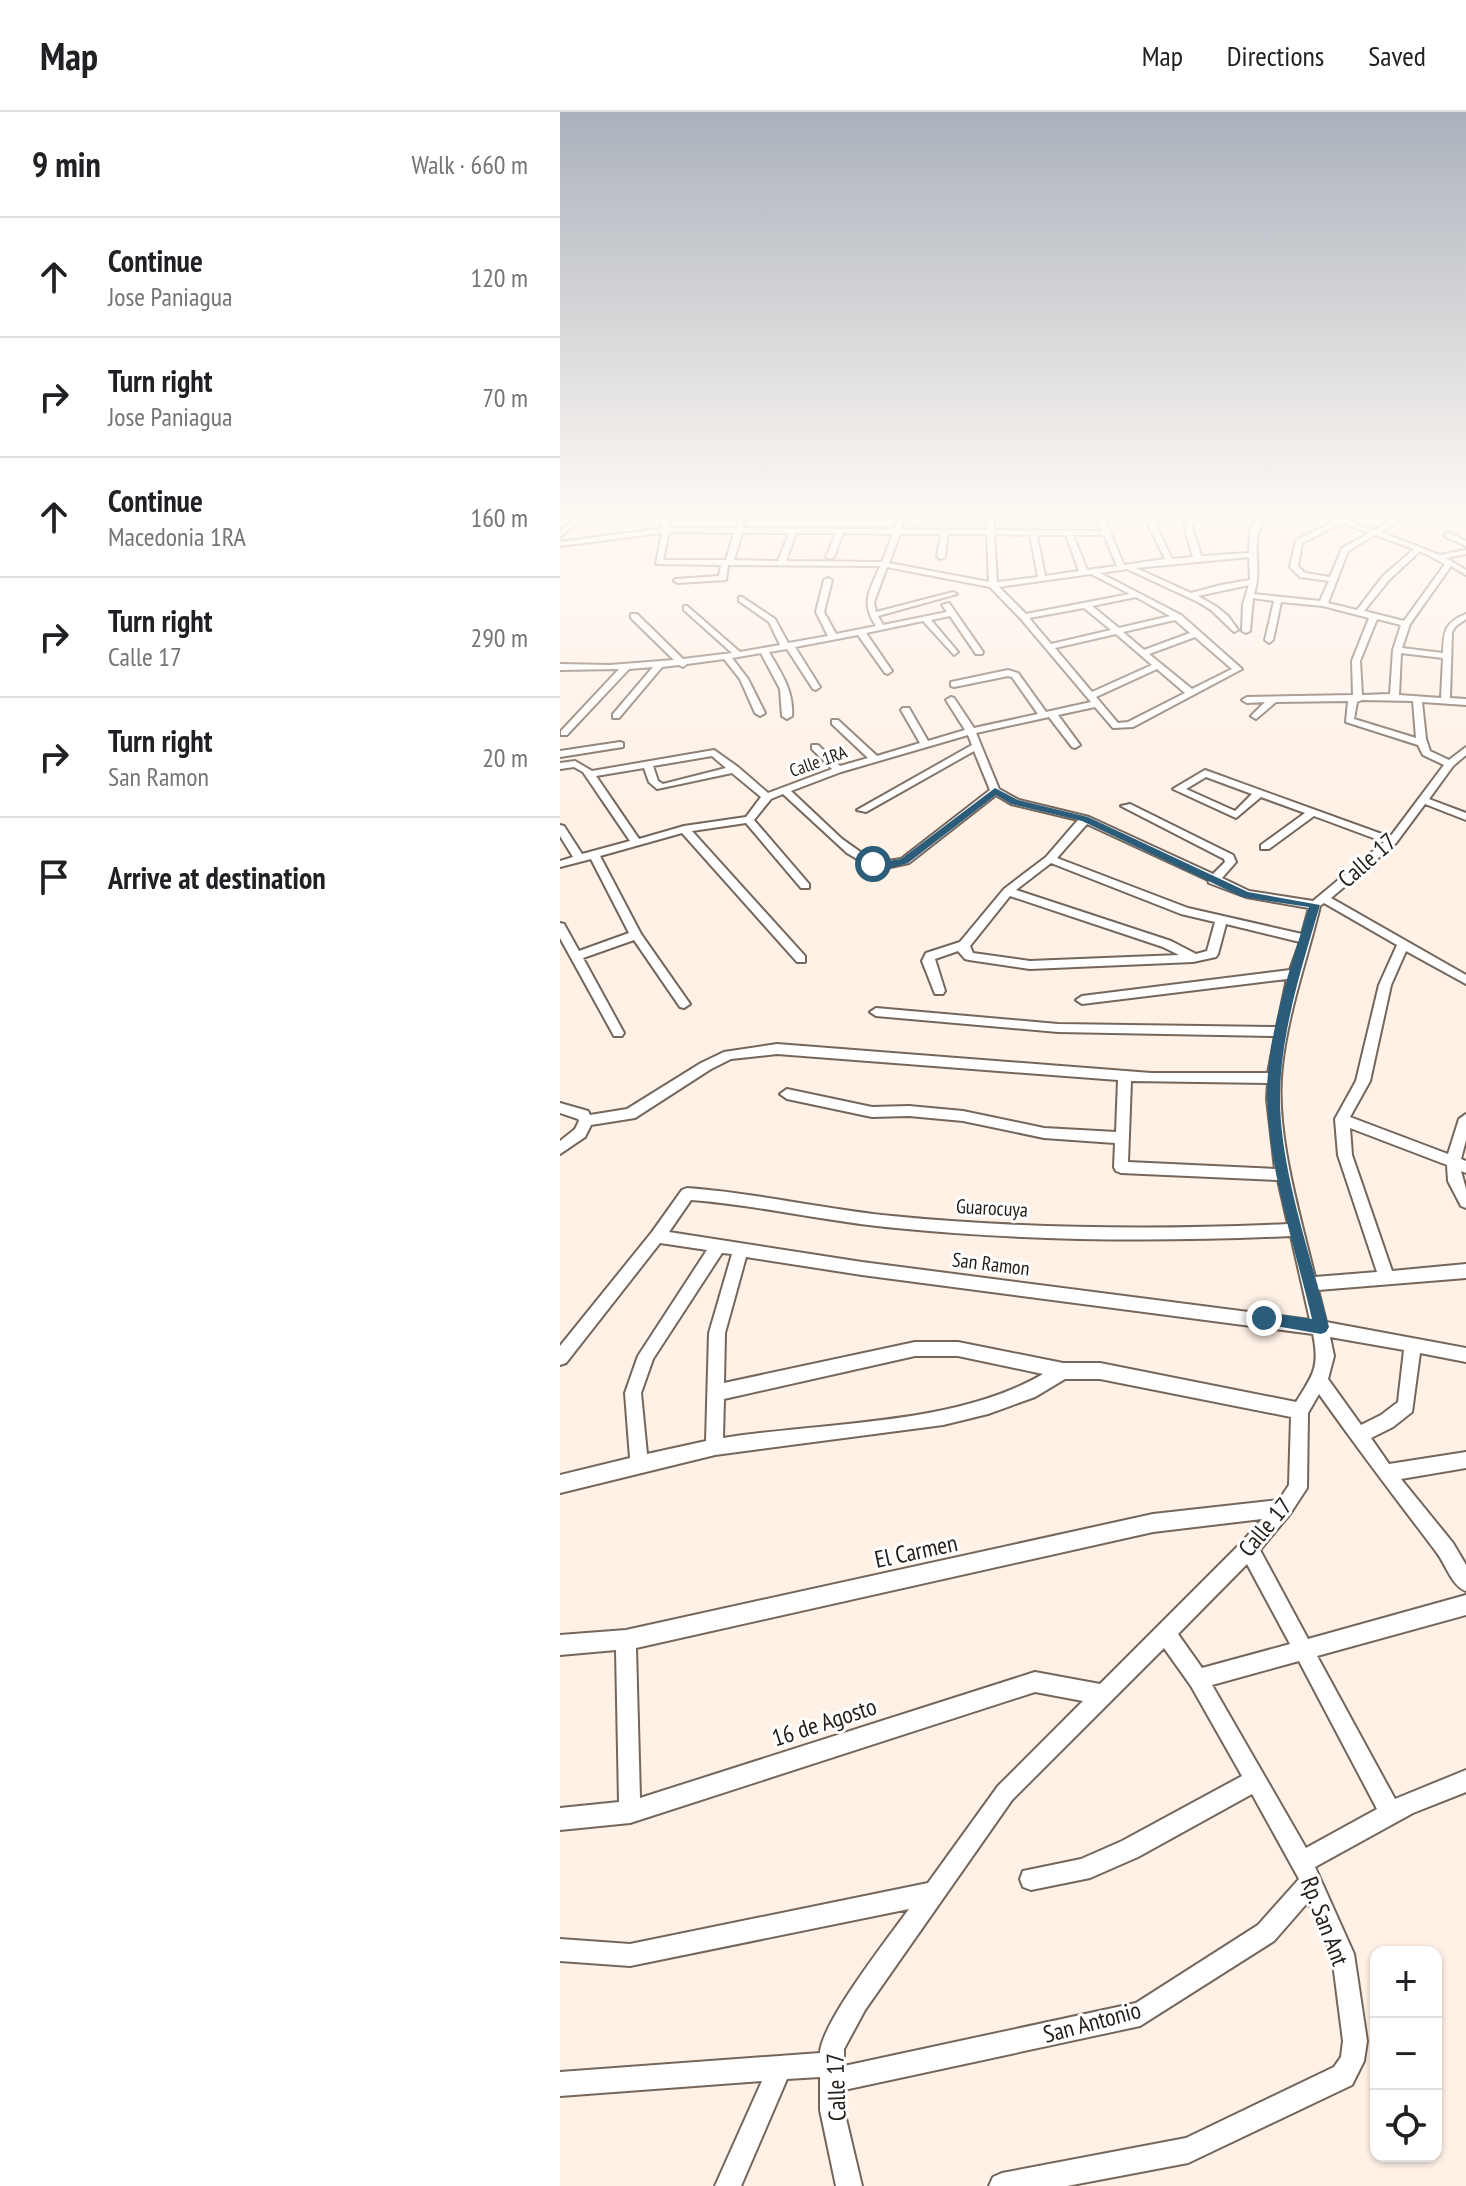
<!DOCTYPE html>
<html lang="en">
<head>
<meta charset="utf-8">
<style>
	body { margin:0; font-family:"PT Sans Narrow",sans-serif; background:#f2f2f2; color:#202124 }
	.controls { position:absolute; right:24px; bottom:24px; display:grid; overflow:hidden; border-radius:16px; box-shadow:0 2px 6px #0004 }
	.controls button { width:72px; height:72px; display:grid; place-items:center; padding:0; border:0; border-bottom:2px solid #e0e0e0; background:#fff; color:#202124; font:40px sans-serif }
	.stop { position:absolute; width:24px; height:24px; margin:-18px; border:6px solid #2b5d7b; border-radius:50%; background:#fff }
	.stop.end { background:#2b5d7b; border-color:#fff; box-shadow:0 2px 8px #0008 }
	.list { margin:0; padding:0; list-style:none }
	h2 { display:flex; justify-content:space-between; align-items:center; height:104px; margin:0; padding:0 32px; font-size:34px }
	h2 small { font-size:26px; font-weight:400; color:#757577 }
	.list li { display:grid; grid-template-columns:52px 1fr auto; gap:24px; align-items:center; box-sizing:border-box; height:120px; padding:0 32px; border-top:2px solid #e0e0e0 }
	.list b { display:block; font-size:30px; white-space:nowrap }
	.list p { margin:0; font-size:26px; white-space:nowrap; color:#757577 }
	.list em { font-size:26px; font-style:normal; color:#757577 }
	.icon { flex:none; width:44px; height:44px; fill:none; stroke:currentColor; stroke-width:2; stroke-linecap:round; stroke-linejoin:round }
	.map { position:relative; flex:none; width:906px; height:2074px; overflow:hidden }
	header { display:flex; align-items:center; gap:48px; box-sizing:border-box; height:112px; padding:0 40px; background:#fff; border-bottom:2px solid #e0e0e0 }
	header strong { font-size:38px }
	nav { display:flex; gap:44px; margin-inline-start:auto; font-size:28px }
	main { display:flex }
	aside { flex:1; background:#fff }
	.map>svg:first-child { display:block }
</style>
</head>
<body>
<header>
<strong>Map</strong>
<nav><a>Map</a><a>Directions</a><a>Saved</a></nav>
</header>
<main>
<aside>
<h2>9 min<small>Walk · 660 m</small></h2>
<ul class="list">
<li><svg class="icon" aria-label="ahead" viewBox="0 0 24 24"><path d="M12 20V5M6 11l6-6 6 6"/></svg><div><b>Continue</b><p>Jose Paniagua</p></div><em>120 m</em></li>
<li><svg class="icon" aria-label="right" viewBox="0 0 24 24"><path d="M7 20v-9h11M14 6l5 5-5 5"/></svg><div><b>Turn right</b><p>Jose Paniagua</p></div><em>70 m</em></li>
<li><svg class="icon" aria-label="ahead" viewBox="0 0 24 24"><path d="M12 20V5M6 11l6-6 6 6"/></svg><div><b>Continue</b><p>Macedonia 1RA</p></div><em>160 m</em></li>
<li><svg class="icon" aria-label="right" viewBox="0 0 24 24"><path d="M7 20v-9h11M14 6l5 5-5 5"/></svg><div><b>Turn right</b><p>Calle 17</p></div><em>290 m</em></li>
<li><svg class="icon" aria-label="right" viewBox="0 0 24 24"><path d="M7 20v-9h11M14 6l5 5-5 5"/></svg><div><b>Turn right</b><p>San Ramon</p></div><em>20 m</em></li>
<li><svg class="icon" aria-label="arrive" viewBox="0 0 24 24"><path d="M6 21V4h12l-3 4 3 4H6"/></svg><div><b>Arrive at destination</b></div></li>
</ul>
</aside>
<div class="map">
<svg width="906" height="2074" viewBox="0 0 906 2074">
	<rect width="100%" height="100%" fill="#fff1e6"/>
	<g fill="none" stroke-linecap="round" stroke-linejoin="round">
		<defs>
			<g id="minor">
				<path d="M 17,404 L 25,404 L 0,425 L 0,419 Z"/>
				<path d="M 102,404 L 109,404 L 109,416 L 176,416 L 179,404 L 186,404 L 183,416 L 334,417 L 339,404 L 346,404 L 341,417 L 427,418 L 427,404 L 434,404 L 434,418 L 542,419 L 536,404 L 543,404 L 564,453 L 605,447 L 586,408 L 588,404 L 595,404 L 594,408 L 612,447 L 633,445 L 624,413 L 633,404 L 641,404 L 632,413 L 641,444 L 689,441 L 690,418 L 700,404 L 707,404 C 687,434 704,451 694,482 L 760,489 L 769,469 L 740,465 L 730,455 L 736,428 L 775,409 L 766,404 L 777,404 L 814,418 L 837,404 L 846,404 L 821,420 L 880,443 L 906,438 L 906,442 L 886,446 L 906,458 L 906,463 L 891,454 L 850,512 L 842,536 L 883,541 C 884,519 884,511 906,502 L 906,507 L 896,514 L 892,520 L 890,586 L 906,587 L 906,593 L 862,590 L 866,627 L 870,639 L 889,648 L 906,635 L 906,643 L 893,654 L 869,687 L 906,701 L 906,708 L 865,692 L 836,731 L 771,786 L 906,863 L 906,872 L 846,839 L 831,873 L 810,969 L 790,1005 L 888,1042 L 899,1007 L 906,1002 L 906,1028 L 901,1047 L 906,1049 L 906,1061 L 901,1059 L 906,1077 L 906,1096 L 901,1094 L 888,1069 L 887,1053 L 790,1016 L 792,1043 L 832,1159 L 906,1152 L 906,1166 L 758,1178 L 766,1210 L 906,1236 L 906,1250 L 860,1241 L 852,1300 L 833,1315 L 811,1326 L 829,1352 L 906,1340 L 906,1356 L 841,1367 L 893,1431 L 906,1453 L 906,1479 C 892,1474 886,1453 877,1441 C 837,1388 797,1336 759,1282 L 748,1301 L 747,1376 L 730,1402 L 700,1438 L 748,1527 L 906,1483 L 906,1503 L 757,1544 L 835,1687 L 906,1658 L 906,1680 L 853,1701 L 755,1755 L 794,1842 L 807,1929 L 804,1949 L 792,1973 L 628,2051 L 507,2074 L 429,2074 L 433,2065 L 442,2061 L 626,2026 L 774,1955 L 781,1945 L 783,1929 L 772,1843 L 748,1790 L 714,1829 L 580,1914 L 284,1978 L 284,1998 L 302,2074 L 276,2074 L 260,1998 L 260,1965 L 227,1967 L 181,2074 L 155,2074 L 202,1969 L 0,1984 L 0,1960 L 260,1941 C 261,1911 329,1825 349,1797 L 70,1854 L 0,1849 L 0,1827 L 70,1832 L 368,1771 L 438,1674 L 523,1589 L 475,1580 L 70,1711 L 0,1718 L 0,1696 L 59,1690 L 56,1538 L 0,1543 L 0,1523 L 66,1518 L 593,1402 L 719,1388 L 729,1373 L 731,1305 L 540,1267 L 505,1267 L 475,1285 L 428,1302 L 383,1313 L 155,1343 L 0,1381 L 0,1363 L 70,1346 L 65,1281 L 78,1244 L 147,1138 L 100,1131 L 6,1251 L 0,1253 L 0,1234 L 92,1120 L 122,1078 L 127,1076 C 196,1081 263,1097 332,1104 C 464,1117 596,1118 728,1112 L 718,1068 L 561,1061 L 556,1059 L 554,1055 L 555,1031 L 484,1026 L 403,1009 L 349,1004 L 312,1005 L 227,987 L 220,982 L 227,977 L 312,995 L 349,994 L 403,999 L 484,1016 L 556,1020 L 558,968 L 217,942 L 171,947 L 151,957 L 75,1006 L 31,1013 L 25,1025 L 0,1042 L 0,1029 L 15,1017 L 19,1009 L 18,1007 L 0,1001 L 0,991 L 28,999 L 30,1003 L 67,997 L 141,951 L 164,940 L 217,932 L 591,961 L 708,961 L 715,924 L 498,920 L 316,904 L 310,900 L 316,896 L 498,912 L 717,915 L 727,867 L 522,892 L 516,888 L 522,884 L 730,858 L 740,830 L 666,812 L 658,842 L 656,845 L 633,850 L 470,857 L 409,848 L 405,847 L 398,839 L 375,847 L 385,879 L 383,882 L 375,882 L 362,849 L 366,841 L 400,830 L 444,777 L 486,745 L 518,708 L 451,692 L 436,683 L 349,751 L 321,757 L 309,754 L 287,741 L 223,682 L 211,687 L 194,708 L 249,772 L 249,776 L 241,776 L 186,711 L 132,719 L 245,844 L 245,850 L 237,850 L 122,721 L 40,744 L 81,822 L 130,892 L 124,896 L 120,895 L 74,828 L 23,846 L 64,921 L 62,924 L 54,924 L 0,826 L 0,811 L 4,812 L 19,839 L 69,821 L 31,747 L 0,755 L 0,749 L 13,745 L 0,724 L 0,713 L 4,714 L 22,742 L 70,729 L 23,660 L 14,655 L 0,657 L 0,651 L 15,649 L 32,659 L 154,638 L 178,655 L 208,681 L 272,657 L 252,637 L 252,633 L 258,633 L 280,654 L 308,646 L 272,612 L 272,608 L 278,608 L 317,644 L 360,631 L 341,598 L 343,596 L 349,596 L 368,629 L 405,618 L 386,588 L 391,585 L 394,586 L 414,616 L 478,602 L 452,565 L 448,564 L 394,575 L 391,574 L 391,570 L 448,558 L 458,561 L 486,600 L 531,590 L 461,507 L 430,475 L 327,455 L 314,490 L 316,500 L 393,480 L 397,482 L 318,504 L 323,513 L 387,500 L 382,493 L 389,491 L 423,540 L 422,542 L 416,542 L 390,504 L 371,508 L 398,540 L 394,543 L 363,509 L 306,521 L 332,559 L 328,562 L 325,561 L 298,523 L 235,535 L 260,575 L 256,578 L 253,577 L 227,537 L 209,540 C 221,561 234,579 232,604 L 227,607 L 222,604 L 220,577 L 201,541 L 172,546 L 188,567 L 205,601 L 200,604 L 195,601 L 180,567 L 164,547 L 127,552 L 123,555 L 119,553 L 102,555 L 59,606 L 53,606 L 53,602 L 93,555 L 69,557 L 7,623 L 1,623 L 1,619 L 59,557 L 0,558 L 0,552 L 50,553 L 114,548 L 71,506 L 71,502 L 77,502 L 123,547 L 172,541 L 124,498 L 124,494 L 127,494 L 180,540 L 220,533 L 209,510 L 179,489 L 179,485 L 182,485 L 215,507 L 228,531 L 268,524 L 256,500 L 264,468 L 268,466 L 272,468 L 264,500 L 276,522 L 316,514 C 300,490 310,479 320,454 L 170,453 L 168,453 L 166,468 L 118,471 L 114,469 L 115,467 L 159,464 L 161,453 L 96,452 L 102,421 L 0,434 L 0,430 L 102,416 ZM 782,411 L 809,421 L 782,436 L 770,465 L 745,461 L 738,454 L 742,431 ZM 109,420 L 174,421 L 166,448 L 103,448 ZM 182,421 L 229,421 L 218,449 L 174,448 ZM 236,421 L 276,421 L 266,445 L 270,447 L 274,445 L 283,421 L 333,422 L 322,450 L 226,449 ZM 340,422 L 381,422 L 377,445 L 381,447 L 385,445 L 388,422 L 427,422 L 429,470 L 329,451 ZM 434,422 L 470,423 L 478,465 L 437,470 ZM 477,423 L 506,423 L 519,459 L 485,464 ZM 513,423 L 544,423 L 557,454 L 527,458 ZM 815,423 L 854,437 L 823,464 L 797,498 L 768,491 L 788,439 ZM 860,439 L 885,452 L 844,509 L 804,499 L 829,468 ZM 689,445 L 690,468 L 661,473 L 631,481 L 576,456 ZM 567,457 L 638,490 L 651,498 L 674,520 L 678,518 L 668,504 L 657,495 L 638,484 L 689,473 L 683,492 L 682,519 L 686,521 L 690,519 L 693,486 L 714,489 L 705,528 L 709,531 L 713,528 L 721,490 L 763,494 L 809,506 L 792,549 L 793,583 L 687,585 L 682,588 L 687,591 L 705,590 L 691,604 L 696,607 L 716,590 L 788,589 L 786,610 L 858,633 L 863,643 L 884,653 L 830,725 L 645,658 L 613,677 L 676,706 L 701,685 L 745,701 L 701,733 L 701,737 L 709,737 L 754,704 L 824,730 L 753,789 L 689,779 L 662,766 L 676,750 L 673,743 L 570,692 L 561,694 L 664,747 L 665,750 L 653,762 L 529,705 L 459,688 L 439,677 L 416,621 L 489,605 L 512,635 L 515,636 L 520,633 L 498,603 L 535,595 L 553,616 L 573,615 L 682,557 L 621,503 L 540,461 ZM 531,462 L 570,482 L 466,502 L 439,475 ZM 576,485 L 610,504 L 559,516 L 532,494 ZM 524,496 L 551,518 L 491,532 L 469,506 ZM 817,507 L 841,513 L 833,538 L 830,582 L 802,583 L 800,549 ZM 615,508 L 630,521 L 584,538 L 563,520 ZM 556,522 L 592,553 L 532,580 L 495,536 ZM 635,525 L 672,557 L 632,577 L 589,542 ZM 841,541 L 883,546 L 881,586 L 839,583 ZM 597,557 L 625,581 L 568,610 L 558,611 L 536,585 ZM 802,588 L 853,589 L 856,626 L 794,607 L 797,590 ZM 408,623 L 412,633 L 297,698 L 306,700 L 414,639 L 430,678 L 341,747 L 321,750 L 306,744 L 282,727 L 231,679 L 281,660 ZM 152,644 L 166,656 L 103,672 L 98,669 L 93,654 ZM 84,656 L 89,670 L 97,677 L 172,661 L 201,685 L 186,705 L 124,714 L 79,727 L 36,664 ZM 646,665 L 692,682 L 675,699 L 626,677 ZM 527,712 L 648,768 L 649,771 L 686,785 L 749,796 L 742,822 L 628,796 L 497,746 ZM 491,751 L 621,802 L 655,810 L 647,839 L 636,842 L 611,829 L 456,778 ZM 450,784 L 603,835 L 619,843 L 470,849 L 413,841 L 410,834 ZM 764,791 L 837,833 L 819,873 L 796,969 L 775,1007 L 778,1043 L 817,1160 L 755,1165 C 740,1103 714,1018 722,954 C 728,900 747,848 760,794 ZM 571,969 L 708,971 L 707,987 L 715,1057 L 568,1050 ZM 131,1088 C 199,1093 267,1110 336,1116 C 467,1129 599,1130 731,1124 L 750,1208 L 302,1150 L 109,1120 ZM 162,1141 L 172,1142 L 149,1221 L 146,1329 L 87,1342 L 81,1281 L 93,1247 ZM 186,1145 L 302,1163 L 753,1222 C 760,1255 753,1263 736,1290 L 540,1251 L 503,1251 L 398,1230 L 355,1230 L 164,1271 L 165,1221 ZM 770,1225 L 844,1238 L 838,1290 L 821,1303 L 801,1313 L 768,1267 L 774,1244 ZM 355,1244 L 398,1244 L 483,1262 C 394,1314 263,1310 163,1326 L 164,1287 ZM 702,1407 L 682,1430 L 540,1572 L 475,1560 L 80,1686 L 76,1536 L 593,1420 ZM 687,1452 L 730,1532 L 642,1556 L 618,1522 ZM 604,1536 L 631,1574 L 682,1664 L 562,1729 L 521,1747 L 463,1759 L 460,1767 L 463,1775 L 471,1778 L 530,1766 L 578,1745 L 692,1682 L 739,1767 L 698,1813 L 576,1891 L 284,1954 L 284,1937 L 305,1898 L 452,1688 ZM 739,1549 L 817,1697 L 746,1736 L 652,1573 Z"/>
				<path d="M 887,420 L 906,429 L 906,434 L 884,424 Z"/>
				<path d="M 60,630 L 63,631 L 63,635 L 0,645 L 0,639 Z"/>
			</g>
		</defs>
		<!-- minor casing -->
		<use href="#minor" stroke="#75665b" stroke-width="4"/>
		<!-- minor -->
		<use href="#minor" fill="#fff" fill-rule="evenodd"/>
	</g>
	<!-- sky -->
	<linearGradient id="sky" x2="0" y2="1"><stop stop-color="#abb2bc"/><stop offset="0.58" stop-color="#fff9f4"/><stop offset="1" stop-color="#fff9f4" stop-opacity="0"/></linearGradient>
	<rect width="906" height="695" fill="url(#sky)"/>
	<!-- route -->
	<path fill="#2b5d7b" d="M 435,676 L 458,688 L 528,705 L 688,780 L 760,793 C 742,854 721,919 720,983 C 719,1055 751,1145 769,1215 L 766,1220 L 761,1222 L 704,1212 L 696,1206 L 704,1200 L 752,1207 C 735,1135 709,1060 707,986 C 706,925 731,854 749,795 L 682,785 L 522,709 L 451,692 L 436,683 L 348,751 L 332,756 L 308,752 L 341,747 Z"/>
	<g text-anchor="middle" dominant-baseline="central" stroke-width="6" stroke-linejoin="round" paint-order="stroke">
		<!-- far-street labels -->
		<g font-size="18" fill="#26201b" stroke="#fff">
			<text transform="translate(258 649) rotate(-20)">Calle 1RA</text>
		</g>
		<!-- street labels -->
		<g font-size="20" fill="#26201b" stroke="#fff">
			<text transform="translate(432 1096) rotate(3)">Guarocuya</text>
			<text transform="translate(431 1152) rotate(7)">San Ramon</text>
		</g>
		<!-- near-street labels -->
		<g font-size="24" fill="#26201b" stroke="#fff">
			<text transform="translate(807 748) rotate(-41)">Calle 17</text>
			<text transform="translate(705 1415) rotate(-50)">Calle 17</text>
			<text transform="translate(356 1439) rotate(-12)">El Carmen</text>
			<text transform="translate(264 1610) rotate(-18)">16 de Agosto</text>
			<text transform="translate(765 1809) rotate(69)">Rp. San Ant</text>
			<text transform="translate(532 1910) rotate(-15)">San Antonio</text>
			<text transform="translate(276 1975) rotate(-92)">Calle 17</text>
		</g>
	</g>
</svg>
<div class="controls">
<button>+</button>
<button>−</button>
<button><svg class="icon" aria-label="locate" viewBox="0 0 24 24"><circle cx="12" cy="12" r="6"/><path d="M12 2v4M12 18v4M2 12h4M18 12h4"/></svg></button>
</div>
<div class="stop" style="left:313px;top:752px"></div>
<div class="stop end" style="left:704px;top:1206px"></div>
</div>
</main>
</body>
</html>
